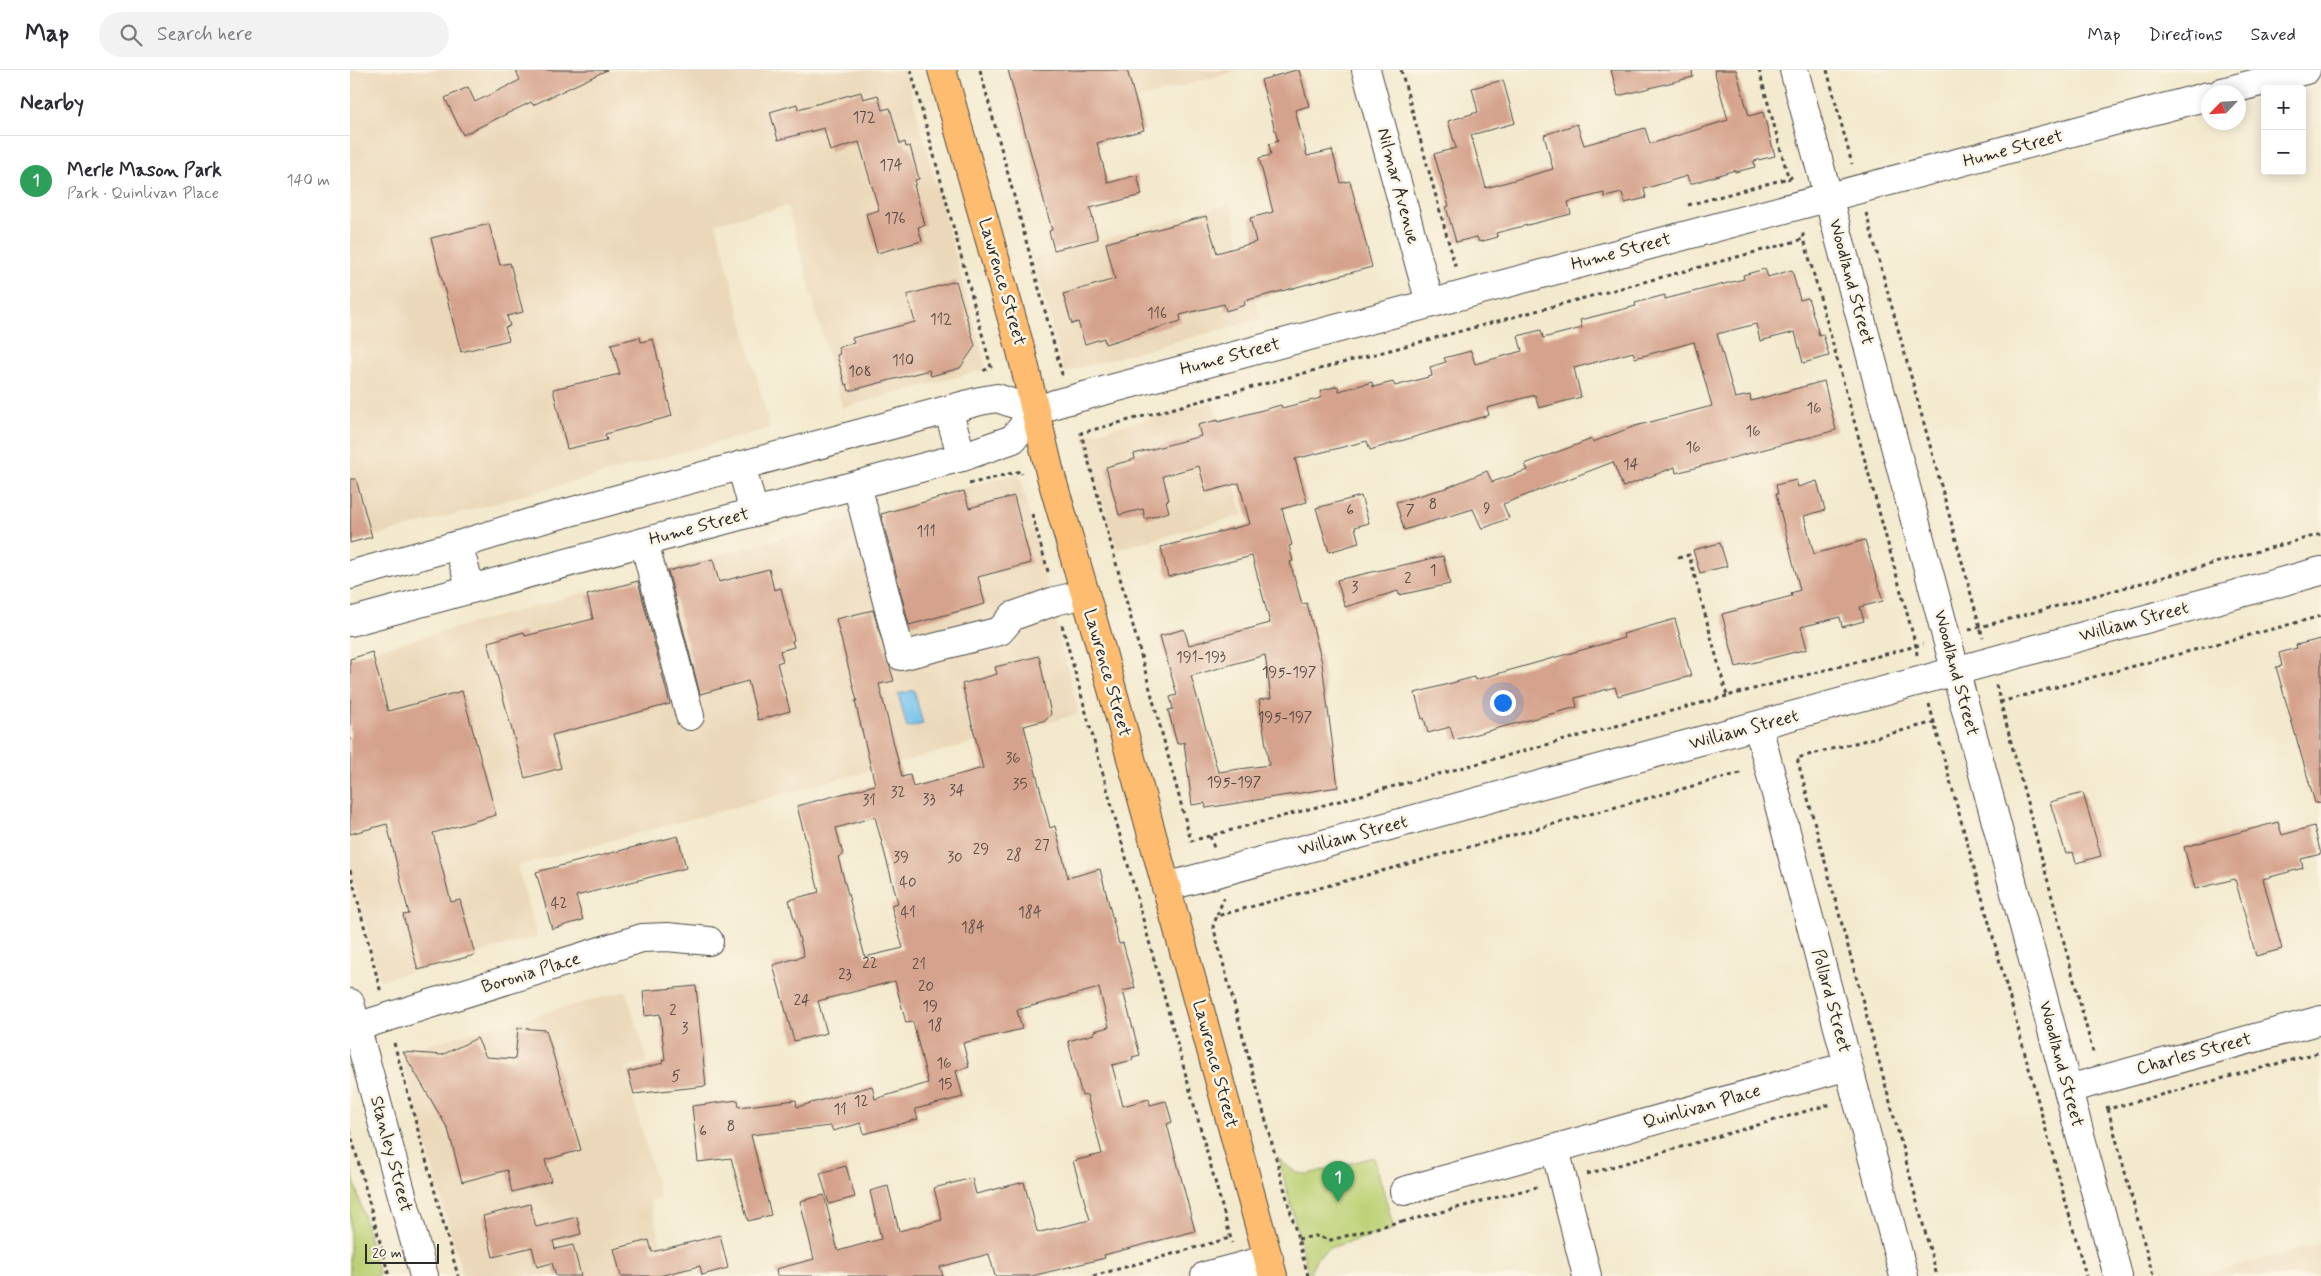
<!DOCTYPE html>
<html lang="en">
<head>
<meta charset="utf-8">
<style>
	body { margin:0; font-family:Mynerve,sans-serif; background:#f2f2f3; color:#2b2b33 }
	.controls { position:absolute; right:15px; top:15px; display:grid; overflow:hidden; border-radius:5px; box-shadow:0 2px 12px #0003 }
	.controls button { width:45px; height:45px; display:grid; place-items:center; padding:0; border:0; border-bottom:1px solid #e1e1e2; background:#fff; color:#2b2b33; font:25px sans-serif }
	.compass { position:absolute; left:1851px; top:15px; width:45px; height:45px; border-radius:50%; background:#fff; box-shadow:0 2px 12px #0003; rotate:245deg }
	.scale { position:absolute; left:15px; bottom:12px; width:74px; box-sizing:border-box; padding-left:5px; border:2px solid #2b2b2b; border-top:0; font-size:14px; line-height:18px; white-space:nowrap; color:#2b2b2b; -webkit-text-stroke:4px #fcf5e5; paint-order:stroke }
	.you { position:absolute; left:1152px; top:632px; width:18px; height:18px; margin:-12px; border:4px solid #fff; border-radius:50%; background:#1a73e8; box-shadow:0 0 0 8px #1a73e833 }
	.badge { display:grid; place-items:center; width:32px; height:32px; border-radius:50%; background:#7c3aed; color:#fff; font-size:16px; font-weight:700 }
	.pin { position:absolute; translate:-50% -41px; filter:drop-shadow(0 1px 2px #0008) }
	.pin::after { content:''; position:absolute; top:26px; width:18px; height:15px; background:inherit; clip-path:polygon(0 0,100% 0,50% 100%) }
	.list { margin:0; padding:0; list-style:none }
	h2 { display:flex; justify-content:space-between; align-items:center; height:65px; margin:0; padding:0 20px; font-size:21px }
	h2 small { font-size:16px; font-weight:400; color:#7c7c81 }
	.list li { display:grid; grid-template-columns:32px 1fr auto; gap:15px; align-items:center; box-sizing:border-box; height:90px; padding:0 20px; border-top:1px solid #e1e1e2 }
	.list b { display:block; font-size:19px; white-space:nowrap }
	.list p { margin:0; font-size:16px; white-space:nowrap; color:#7c7c81 }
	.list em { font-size:16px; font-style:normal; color:#7c7c81 }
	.icon { flex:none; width:28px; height:28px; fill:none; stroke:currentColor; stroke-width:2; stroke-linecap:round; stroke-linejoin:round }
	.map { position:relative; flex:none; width:1971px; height:1206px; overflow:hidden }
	header { display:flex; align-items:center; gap:30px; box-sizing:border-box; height:70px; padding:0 25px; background:#fff; border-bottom:1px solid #e1e1e2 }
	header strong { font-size:24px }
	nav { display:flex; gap:28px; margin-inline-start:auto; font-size:18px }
	.search { width:350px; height:45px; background:#f2f2f3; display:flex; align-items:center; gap:12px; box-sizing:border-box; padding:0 18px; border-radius:28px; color:#7c7c81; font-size:19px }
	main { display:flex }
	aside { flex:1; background:#fff }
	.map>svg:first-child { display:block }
</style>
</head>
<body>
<header>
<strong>Map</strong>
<div class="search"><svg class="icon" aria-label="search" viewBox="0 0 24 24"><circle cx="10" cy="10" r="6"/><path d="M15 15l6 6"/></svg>Search here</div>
<nav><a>Map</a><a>Directions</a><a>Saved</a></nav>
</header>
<main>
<aside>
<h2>Nearby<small></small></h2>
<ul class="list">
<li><span class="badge" style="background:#2e9e5b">1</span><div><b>Merle Mason Park</b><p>Park · Quinlivan Place</p></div><em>140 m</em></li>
</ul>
</aside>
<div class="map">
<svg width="1971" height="1206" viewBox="0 0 1971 1206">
	<rect width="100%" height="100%" fill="#fcf5e5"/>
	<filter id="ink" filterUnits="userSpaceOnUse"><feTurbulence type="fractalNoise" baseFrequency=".02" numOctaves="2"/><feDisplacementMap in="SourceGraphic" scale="10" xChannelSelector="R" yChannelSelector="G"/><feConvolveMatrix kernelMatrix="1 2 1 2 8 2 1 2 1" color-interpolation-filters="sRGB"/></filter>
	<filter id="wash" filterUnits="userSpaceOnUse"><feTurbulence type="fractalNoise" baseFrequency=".0096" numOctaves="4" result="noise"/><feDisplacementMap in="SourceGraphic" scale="20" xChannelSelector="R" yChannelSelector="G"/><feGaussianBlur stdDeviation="1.12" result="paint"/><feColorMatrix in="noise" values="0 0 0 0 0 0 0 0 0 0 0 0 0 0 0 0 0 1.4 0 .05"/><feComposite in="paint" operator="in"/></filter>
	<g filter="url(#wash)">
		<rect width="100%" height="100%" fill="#f3e9ce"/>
		<!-- built -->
		<g fill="#ebd8ba">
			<path d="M 0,0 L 555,0 L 636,299 L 492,338 L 438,136 L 366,153 L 420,358 L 0,473 Z"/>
			<path d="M 777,0 L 888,0 L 785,30 Z"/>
			<path d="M 880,134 L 910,249 L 714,302 L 683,189 Z"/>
			<path d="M 863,332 L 893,445 L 767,479 L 733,366 Z"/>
			<path d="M 669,403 L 729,644 L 167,796 L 187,867 L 30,910 L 0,797 L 0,587 Z"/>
			<path d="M 276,921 L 298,992 L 275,998 L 310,1128 L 300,1131 L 320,1206 L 113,1206 L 50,982 Z"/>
			<path d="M 1971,1173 L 1971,1206 L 1851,1206 Z"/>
		</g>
		<!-- green -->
		<g fill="#bcd176" stroke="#747e50">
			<path d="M 1024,1087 L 1044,1159 L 979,1178 L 966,1189 L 959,1206 L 929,1089 L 946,1103 L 958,1104 Z"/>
			<path d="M 0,1094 L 29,1206 L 0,1206 Z"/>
		</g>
		<!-- water -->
		<path fill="#74c2ee" stroke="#50768c" d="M 564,620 L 573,654 L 557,658 L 548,624 Z"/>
		<g id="blocks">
			<!-- building -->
			<g fill="#d5a38d" fill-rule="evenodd">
				<path d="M 166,0 L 257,0 L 183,35 L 181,32 L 113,65 L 95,28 L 118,17 L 125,32 L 170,10 Z"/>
				<path d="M 658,0 L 777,0 L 794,60 L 747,73 L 758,113 L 787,105 L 792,125 L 740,138 L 748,169 L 704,180 L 699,161 L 702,160 Z"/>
				<path d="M 946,0 L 949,0 L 959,36 L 945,40 L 957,86 L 982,80 L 991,113 L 1000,111 L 1022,197 L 894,231 L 895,235 L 876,241 L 874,234 L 830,245 L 831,251 L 755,274 L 754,268 L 735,274 L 728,252 L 722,254 L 713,224 L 765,209 L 756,173 L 856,146 L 867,183 L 906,172 L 900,148 L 923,142 L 909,88 L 921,85 L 919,74 L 928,71 L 911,10 Z"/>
				<path d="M 1261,0 L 1342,0 L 1343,7 L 1268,26 Z"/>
				<path d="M 1364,0 L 1386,0 L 1399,46 L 1413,42 L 1425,86 L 1404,91 L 1405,97 L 1385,102 L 1385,100 L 1340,114 L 1337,106 L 1294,119 L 1296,128 L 1275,133 L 1272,123 L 1255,127 L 1254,123 L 1218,132 L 1221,144 L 1146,163 L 1148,167 L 1129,172 L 1127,167 L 1106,172 L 1096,137 L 1099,136 L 1084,84 L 1106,78 L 1098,51 L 1128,42 L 1122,18 L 1153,10 L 1165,53 L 1121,65 L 1136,118 L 1203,99 L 1194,65 L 1227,54 L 1234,75 L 1295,58 L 1300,74 L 1378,50 Z"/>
				<path d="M 511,22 L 513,29 L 528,25 L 532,40 L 540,38 L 550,74 L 555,72 L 556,77 L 560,76 L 569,109 L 565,110 L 566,114 L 564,115 L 575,155 L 568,157 L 572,171 L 527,183 L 516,144 L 529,140 L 509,72 L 480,81 L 474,58 L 428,70 L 420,42 L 447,34 L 448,39 Z"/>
				<path d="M 139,154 L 150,195 L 160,193 L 173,242 L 157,246 L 160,256 L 155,257 L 159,270 L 111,282 L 81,168 Z"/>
				<path d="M 1415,199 L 1418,207 L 1442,200 L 1450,230 L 1458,228 L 1469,265 L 1473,264 L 1479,286 L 1453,293 L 1445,262 L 1410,271 L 1406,254 L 1367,264 L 1385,328 L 1400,325 L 1401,331 L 1474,311 L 1486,360 L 1326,403 L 1325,397 L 1273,417 L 1263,392 L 1153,434 L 1159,448 L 1132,459 L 1123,439 L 1054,460 L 1046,432 L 1096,418 L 1137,401 L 1142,412 L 1178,400 L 1175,394 L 1242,369 L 1243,372 L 1285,356 L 1362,336 L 1344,272 L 1285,288 L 1283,282 L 1224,298 L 1231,327 L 1189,338 L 1185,325 L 1137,338 L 1139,345 L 1020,380 L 1017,371 L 945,389 L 957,432 L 932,439 L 942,475 L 939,476 L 943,491 L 940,492 L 952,534 L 957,533 L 972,593 L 988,717 L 856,738 L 855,733 L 842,735 L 834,672 L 827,674 L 818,640 L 823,639 L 820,627 L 827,625 L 810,566 L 834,559 L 839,575 L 920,553 L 902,486 L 818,507 L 811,477 L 900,454 L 889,413 L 856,422 L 849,396 L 813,406 L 819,430 L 816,431 L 819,442 L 795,449 L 793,439 L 769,445 L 756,397 L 785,389 L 784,384 L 851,366 L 848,355 L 868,350 L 868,352 L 931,335 L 932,338 L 971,328 L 970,321 L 988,316 L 989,321 L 1022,312 L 1023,317 L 1043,312 L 1045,316 L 1082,306 L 1080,297 L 1096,292 L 1094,288 L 1121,281 L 1125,294 L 1172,281 L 1168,266 L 1191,260 L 1193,268 L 1232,258 L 1230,250 L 1286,236 L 1285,233 L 1315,225 L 1315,229 L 1394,209 L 1393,205 ZM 915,585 L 921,628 L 909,630 L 919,695 L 868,702 L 841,606 Z"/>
				<path d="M 606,211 L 625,276 L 610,298 L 581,306 L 579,300 L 499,321 L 497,314 L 495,315 L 487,285 L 490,284 L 488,277 L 504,273 L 502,268 L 565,252 L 557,225 Z"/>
				<path d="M 290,267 L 291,272 L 303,269 L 322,346 L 255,364 L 257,370 L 217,379 L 203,319 L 270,304 L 261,274 Z"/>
				<path d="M 0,409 L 6,409 L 22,467 L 0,473 Z"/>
				<path d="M 1446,410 L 1448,417 L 1467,411 L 1475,440 L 1454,446 L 1464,484 L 1515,470 L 1533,531 L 1510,537 L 1514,551 L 1492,557 L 1490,547 L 1451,557 L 1457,579 L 1386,597 L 1372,544 L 1442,526 L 1441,523 L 1450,520 L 1426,424 L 1428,424 L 1426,415 Z"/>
				<path d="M 614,421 L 619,438 L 664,426 L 681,493 L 628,507 L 635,534 L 559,555 L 531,444 Z"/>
				<path d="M 1011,426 L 1019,453 L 1005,457 L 1009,473 L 979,482 L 966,438 Z"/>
				<path d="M 1370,473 L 1377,496 L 1350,503 L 1343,480 Z"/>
				<path d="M 1093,486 L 1100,514 L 1049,525 L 1048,521 L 995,537 L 987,510 Z"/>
				<path d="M 363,489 L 369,512 L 419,499 L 424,520 L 431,518 L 444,570 L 442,571 L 444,577 L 430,581 L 433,591 L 427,593 L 440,641 L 408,650 L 398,611 L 350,624 L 318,501 Z"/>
				<path d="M 288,511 L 320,634 L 202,665 L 211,698 L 175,708 L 138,572 L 174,562 L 175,566 L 243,549 L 237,525 Z"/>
				<path d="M 523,540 L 544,611 L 529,614 L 552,707 L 560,705 L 563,717 L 633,698 L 612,614 L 647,604 L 645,597 L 689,586 L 701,644 L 696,650 L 674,656 L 700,758 L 705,756 L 718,808 L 750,799 L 769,874 L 773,873 L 785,918 L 773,921 L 790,985 L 782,987 L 783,990 L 762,995 L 773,1036 L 799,1029 L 800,1035 L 816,1031 L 822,1052 L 817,1054 L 845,1161 L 754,1185 L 755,1188 L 682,1206 L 645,1206 L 639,1184 L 590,1197 L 593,1206 L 427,1206 L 426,1199 L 464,1189 L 450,1131 L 474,1125 L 488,1181 L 531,1169 L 520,1121 L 538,1116 L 549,1161 L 592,1150 L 584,1118 L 622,1108 L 626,1124 L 674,1112 L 687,1161 L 690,1162 L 740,1150 L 723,1091 L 752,1084 L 737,1025 L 732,1026 L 718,971 L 744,964 L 744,961 L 759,957 L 749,918 L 667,940 L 672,959 L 613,973 L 619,997 L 606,1001 L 613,1027 L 565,1039 L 568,1049 L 514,1064 L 511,1053 L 483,1061 L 481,1056 L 401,1065 L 421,1145 L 398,1151 L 381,1088 L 348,1092 L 342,1036 L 388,1030 L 389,1037 L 446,1030 L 447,1037 L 522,1016 L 525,1029 L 578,1013 L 563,952 L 556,953 L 545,911 L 468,931 L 477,963 L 444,971 L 423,895 L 454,886 L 439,830 L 469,822 L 447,736 L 525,715 L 505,631 L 507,631 L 486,549 ZM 525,747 L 548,833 L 541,835 L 553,878 L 515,887 L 488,787 L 493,785 L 486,758 Z"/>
				<path d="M 1325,549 L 1341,606 L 1268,626 L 1265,617 L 1225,628 L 1227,637 L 1104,670 L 1100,657 L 1078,663 L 1074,648 L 1072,649 L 1065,623 L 1124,607 L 1125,610 L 1175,596 L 1274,568 L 1273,564 Z"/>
				<path d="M 1971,569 L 1971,732 L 1965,733 L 1926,597 L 1932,596 L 1929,583 L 1947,578 L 1946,575 Z"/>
				<path d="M 22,582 L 38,641 L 112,621 L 146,745 L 83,763 L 101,832 L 110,830 L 125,885 L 68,900 L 53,845 L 59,844 L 37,754 L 0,764 L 0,589 Z"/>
				<path d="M 1733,723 L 1751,786 L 1726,793 L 1723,782 L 1716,784 L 1700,732 Z"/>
				<path d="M 1928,752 L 1932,765 L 1964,756 L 1971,784 L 1951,789 L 1953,798 L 1913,809 L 1932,879 L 1906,886 L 1885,809 L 1845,819 L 1834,777 Z"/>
				<path d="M 328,766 L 336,798 L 226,826 L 233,850 L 202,859 L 186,802 Z"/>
				<path d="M 346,916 L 356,1016 L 284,1024 L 278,1002 L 313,993 L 312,990 L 315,990 L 310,944 L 295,946 L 293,921 Z"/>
				<path d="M 168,958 L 196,960 L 231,1080 L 195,1090 L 201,1111 L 162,1122 L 157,1100 L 112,1112 L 98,1059 L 53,982 L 92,985 L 127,968 L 136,987 L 165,989 Z"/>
				<path d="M 496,1096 L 505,1127 L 479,1134 L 470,1103 Z"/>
				<path d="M 180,1134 L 186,1157 L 227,1147 L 231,1164 L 203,1171 L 205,1179 L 223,1175 L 231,1206 L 206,1206 L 202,1193 L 187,1197 L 182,1177 L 143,1187 L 133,1146 Z"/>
				<path d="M 370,1165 L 378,1198 L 352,1205 L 350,1196 L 309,1206 L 271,1206 L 264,1179 L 299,1170 L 302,1182 Z"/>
			</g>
		</g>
	</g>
	<g filter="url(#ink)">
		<use href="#blocks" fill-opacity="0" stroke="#494843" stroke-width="1"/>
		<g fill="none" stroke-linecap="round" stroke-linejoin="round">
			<defs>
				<g id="minor">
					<path d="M 1016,0 L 1080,233"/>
					<path d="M 1444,0 L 1768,1206"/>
					<path d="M 1872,22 L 1956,0"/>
					<path d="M 598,340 L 612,387"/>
					<path d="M 391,395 L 404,442"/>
					<path d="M 507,415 L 551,586 L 650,561 L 663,546 L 705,531 L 735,524"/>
					<path d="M 294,472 L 340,646"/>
					<path d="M 108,475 L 121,519"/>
					<path d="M 0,505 L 108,475 L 179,453 L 630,331 L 647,328 L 685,341"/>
					<path d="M 0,552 L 404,442 L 612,387 L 663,369 L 685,341 L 708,333 L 1858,26"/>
					<path d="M 1408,656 L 1554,1206"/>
					<path d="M 816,817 L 1971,501"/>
					<path d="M 0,933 L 74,1206"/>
					<path d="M 6,957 L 292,868 L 317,867 L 359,871"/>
					<path d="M 1718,1019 L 1971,950"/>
					<path d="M 1205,1079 L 1237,1206"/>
					<path d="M 1054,1121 L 1498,996"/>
					<path d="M 855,1206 L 919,1189"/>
				</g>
				<path id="major" d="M 592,0 L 671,281 L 700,403 L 748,568 L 923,1206"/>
			</defs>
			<!-- minor casing -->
			<use href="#minor" stroke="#494843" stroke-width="30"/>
			<!-- major casing -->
			<use href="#major" stroke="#494843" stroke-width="30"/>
			<!-- path -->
			<g stroke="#494843" stroke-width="3" stroke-dasharray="4 4" stroke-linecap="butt">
				<path d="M 561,0 L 641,297 L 631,302"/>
				<path d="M 630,0 L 712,304 L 714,304"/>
				<path d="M 1051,0 L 1106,199"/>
				<path d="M 1409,0 L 1439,110"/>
				<path d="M 1477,0 L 1502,94"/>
				<path d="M 1338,135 L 1446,106"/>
				<path d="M 1516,143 L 1633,568"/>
				<path d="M 619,414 L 671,401 L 672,404"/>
				<path d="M 682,444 L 699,505"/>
				<path d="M 1328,488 L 1339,485 L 1377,626 L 1566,576 L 1454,169"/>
				<path d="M 712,555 L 882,1173"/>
				<path d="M 1619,560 L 1971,464"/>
				<path d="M 1567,585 L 1566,576 L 1573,574"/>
				<path d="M 1646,615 L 1744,986"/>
				<path d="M 1377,626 L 841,771 L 731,363 L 1454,169 L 1452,160"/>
				<path d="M 1650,632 L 1971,546"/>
				<path d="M 1579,634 L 1736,1206"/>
				<path d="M 1585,652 L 1447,688 L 1587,1206"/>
				<path d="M 860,766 L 864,778"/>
				<path d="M 0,800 L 31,923"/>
				<path d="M 867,845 L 874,828"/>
				<path d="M 44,973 L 108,1206"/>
				<path d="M 1757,1036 L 1758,1039 L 1971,982"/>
				<path d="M 1758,1039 L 1803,1206"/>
				<path d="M 0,1061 L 39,1206"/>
				<path d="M 1237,1104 L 1481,1034"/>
				<path d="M 1052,1152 L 1187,1117"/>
				<path d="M 948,1169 L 965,1166 L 981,1170 L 1052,1151"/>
				<path d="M 743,1206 L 880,1168"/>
				<path d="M 958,1206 L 863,856 L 867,846 L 1394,702"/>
			</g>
			<!-- minor -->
			<use href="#minor" stroke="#fff" stroke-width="28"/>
			<!-- major -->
			<use href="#major" stroke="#fdbc70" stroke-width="28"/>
		</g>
	</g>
	<g text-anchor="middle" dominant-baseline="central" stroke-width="5" stroke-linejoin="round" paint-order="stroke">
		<!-- number labels -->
		<g font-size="15" fill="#564944">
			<text x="514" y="48">172</text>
			<text x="541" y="96">174</text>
			<text x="545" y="149">176</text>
			<text x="807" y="244">116</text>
			<text x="591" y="250">112</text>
			<text x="553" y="291">110</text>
			<text x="510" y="302">108</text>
			<text x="1464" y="339">16</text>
			<text x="1403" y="362">16</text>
			<text x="1343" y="378">16</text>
			<text x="1281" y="395">14</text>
			<text x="1083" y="435">8</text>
			<text x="1137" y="439">9</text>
			<text x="1000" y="441">6</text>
			<text x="1060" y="441">7</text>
			<text x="576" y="462">111</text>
			<text x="1083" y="501">1</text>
			<text x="1058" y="509">2</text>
			<text x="1005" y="518">3</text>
			<text x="851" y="588">191-193</text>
			<text x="939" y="603">195-197</text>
			<text x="935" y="648">195-197</text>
			<text x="663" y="689">36</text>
			<text x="884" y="713">195-197</text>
			<text x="670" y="715">35</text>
			<text x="607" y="721">34</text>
			<text x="548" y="723">32</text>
			<text x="579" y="730">33</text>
			<text x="519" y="731">31</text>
			<text x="692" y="776">27</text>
			<text x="631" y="780">29</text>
			<text x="664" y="786">28</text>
			<text x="551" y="788">39</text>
			<text x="605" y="788">30</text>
			<text x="558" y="813">40</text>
			<text x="209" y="834">42</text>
			<text x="558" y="843">41</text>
			<text x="680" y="843">184</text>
			<text x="623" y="858">184</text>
			<text x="520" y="894">22</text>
			<text x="569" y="895">21</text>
			<text x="495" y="905">23</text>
			<text x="576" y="917">20</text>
			<text x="452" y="931">24</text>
			<text x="580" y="937">19</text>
			<text x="323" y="941">2</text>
			<text x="585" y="956">18</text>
			<text x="335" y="959">3</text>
			<text x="594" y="994">16</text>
			<text x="326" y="1007">5</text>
			<text x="595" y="1015">15</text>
			<text x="511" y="1032">12</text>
			<text x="490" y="1040">11</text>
			<text x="381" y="1057">8</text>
			<text x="353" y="1062">6</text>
		</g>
		<!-- street labels -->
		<g font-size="18" fill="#2b2b2b" stroke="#fcf5e5">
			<text transform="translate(1663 79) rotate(-15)">Hume Street</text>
			<text transform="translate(1048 116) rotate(75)">Nilmar Avenue</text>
			<text transform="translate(1271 182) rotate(-15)">Hume Street</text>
			<text transform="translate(652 212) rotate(74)">Lawrence Street</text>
			<text transform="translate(1501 212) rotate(75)">Woodland Street</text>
			<text transform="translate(880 287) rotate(-15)">Hume Street</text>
			<text transform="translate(349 457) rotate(-15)">Hume Street</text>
			<text transform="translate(1784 552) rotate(-15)">William Street</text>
			<text transform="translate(757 603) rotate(74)">Lawrence Street</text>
			<text transform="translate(1606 603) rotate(75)">Woodland Street</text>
			<text transform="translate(1394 660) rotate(-15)">William Street</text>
			<text transform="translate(1003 766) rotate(-15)">William Street</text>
			<text transform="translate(181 903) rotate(-17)">Boronia Place</text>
			<text transform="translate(1481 931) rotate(75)">Pollard Street</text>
			<text transform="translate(1844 984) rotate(-15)">Charles Street</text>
			<text transform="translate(865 994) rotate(75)">Lawrence Street</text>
			<text transform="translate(1711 994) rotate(75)">Woodland Street</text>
			<text transform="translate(1352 1037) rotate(-16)">Quinlivan Place</text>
			<text transform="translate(41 1084) rotate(75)">Stanley Street</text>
		</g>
	</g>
</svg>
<div class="controls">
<button>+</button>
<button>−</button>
</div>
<svg class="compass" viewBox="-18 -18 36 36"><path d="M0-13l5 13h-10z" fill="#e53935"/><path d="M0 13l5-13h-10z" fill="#7c7c81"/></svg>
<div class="scale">20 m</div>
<div class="you"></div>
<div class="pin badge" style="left:988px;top:1132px;background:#2e9e5b">1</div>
</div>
</main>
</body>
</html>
